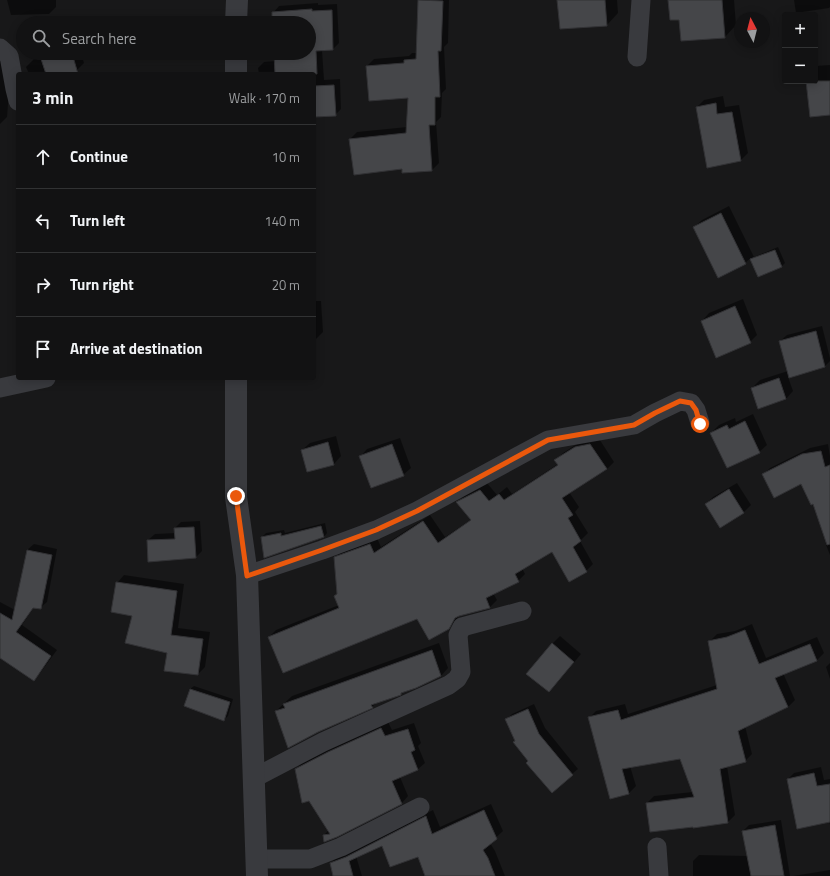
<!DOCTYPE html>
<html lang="en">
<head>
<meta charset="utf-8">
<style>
	body { margin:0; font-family:"Titillium Web",sans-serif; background:#1f2021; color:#f1f3f6 }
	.controls { position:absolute; right:12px; top:12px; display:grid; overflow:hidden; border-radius:4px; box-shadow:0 2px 10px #0003 }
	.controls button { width:36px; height:36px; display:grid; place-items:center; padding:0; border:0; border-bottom:1px solid #313233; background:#121213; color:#f1f3f6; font:20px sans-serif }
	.compass { position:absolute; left:734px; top:12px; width:36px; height:36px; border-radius:50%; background:#121213; box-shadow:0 2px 10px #0003; rotate:353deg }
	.stop { position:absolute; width:12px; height:12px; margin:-9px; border:3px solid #ea580c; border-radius:50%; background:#fff }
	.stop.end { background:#ea580c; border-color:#fff; box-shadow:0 1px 4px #0008 }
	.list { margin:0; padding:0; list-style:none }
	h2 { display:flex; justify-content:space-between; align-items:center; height:52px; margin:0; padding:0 16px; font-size:17px }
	h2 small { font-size:13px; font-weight:400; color:#9c9ea0 }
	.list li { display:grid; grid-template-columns:26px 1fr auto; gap:12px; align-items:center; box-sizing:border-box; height:64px; padding:0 16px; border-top:1px solid #313233 }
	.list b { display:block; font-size:15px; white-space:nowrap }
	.list em { font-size:13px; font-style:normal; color:#9c9ea0 }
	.icon { flex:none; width:22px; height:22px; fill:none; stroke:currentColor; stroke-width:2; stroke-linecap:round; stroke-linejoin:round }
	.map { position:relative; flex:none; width:830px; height:876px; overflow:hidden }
	.search { position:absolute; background:#121213; box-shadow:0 2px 10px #0003; left:16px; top:16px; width:300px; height:44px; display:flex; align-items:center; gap:10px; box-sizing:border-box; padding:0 14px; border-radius:22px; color:#9c9ea0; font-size:15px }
	.panel { position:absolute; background:#121213; box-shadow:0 2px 10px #0003; left:16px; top:72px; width:300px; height:308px; border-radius:4px }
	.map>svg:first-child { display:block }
</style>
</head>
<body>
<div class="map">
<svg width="830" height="876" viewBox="0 0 830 876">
	<rect width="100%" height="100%" fill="#181819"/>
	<!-- shadow -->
	<g fill="#0007">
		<path d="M 7,0 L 56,0 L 56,7 L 49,14 L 11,15 Z"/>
		<path d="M 420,0 L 449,0 L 448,43 L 444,47 L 446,89 L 442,93 L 441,117 L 436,122 L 439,163 L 432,170 L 403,168 L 350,139 L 357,132 L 407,127 L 410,97 L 367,66 L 374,59 L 409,56 L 412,53 L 418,53 L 419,1 Z"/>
		<path d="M 558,0 L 617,0 L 618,13 L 607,25 Z"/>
		<path d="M 669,0 L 734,0 L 736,25 L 725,37 L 682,40 L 680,19 Z"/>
		<path d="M 794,0 L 830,0 L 830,7 L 829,8 L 796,13 Z"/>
		<path d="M 318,3 L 318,5 L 337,4 L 339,43 L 333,49 L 322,50 L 324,80 L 340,79 L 341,109 L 335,115 L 314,116 L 314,74 L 259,74 L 258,68 L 264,62 L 275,61 L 275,53 L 309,53 L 309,23 L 273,23 L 273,13 L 279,6 Z"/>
		<path d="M 0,53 L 11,64 L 7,117 L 0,124 Z"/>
		<path d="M 46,53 L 81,53 L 84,63 L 76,71 L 77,74 L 29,74 L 26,67 L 34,59 L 43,57 Z"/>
		<path d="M 830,65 L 830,114 L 807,81 L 815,81 L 815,66 Z"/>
		<path d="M 723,96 L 725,107 L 739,105 L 748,153 L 740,161 L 697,107 L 704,100 Z"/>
		<path d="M 729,206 L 754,257 L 778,247 L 785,263 L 781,267 L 758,276 L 751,258 L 745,263 L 694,227 L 702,220 Z"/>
		<path d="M 743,299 L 757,335 L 750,342 L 702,321 L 709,313 Z"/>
		<path d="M 314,301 L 321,301 L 323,332 L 315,340 L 314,340 Z"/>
		<path d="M 822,326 L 830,358 L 830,361 L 824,367 L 788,377 L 793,391 L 786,399 L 752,388 L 760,380 L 788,371 L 780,341 L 787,335 Z"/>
		<path d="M 753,414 L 767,445 L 759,452 L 711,433 L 719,425 L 735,418 L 736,422 Z"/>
		<path d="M 336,436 L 341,456 L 334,464 L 308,471 L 302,450 L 310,443 Z"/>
		<path d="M 598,437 L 614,462 L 607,469 L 569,492 L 579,507 L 575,512 L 588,533 L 580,541 L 593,564 L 586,571 L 552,550 L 522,568 L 525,574 L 518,581 L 493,593 L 497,600 L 490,607 L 459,615 L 456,621 L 448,628 L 418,617 L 269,637 L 276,630 L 339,605 L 335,558 L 342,551 L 377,538 L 381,547 L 430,515 L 445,537 L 472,519 L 458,502 L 465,495 L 487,483 L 497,495 L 507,487 L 512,494 L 558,464 L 556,460 L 563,453 L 583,440 Z"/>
		<path d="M 400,438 L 411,468 L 403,475 L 360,457 L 367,449 Z"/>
		<path d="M 828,444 L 830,456 L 830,555 L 826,545 L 827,543 L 814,503 L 802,483 L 763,475 L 770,468 L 810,448 Z"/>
		<path d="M 737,483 L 751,505 L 743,513 L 706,504 L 713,497 Z"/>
		<path d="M 200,521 L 202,551 L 196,557 L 148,540 L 155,534 L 176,533 L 175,528 L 181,522 Z"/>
		<path d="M 325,523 L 327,533 L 324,537 L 262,537 L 266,533 L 284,530 L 285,533 Z"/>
		<path d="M 34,544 L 57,549 L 47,602 L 40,608 L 34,607 L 22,625 L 57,650 L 40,673 L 34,679 L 0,657 L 0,602 L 15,610 L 27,550 Z"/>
		<path d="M 124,575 L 184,584 L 178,628 L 210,632 L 205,667 L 198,674 L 168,652 L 117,583 Z"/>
		<path d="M 752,624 L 766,658 L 817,637 L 824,653 L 817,660 L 783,673 L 795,700 L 788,707 L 745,726 L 752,754 L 745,761 L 727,766 L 735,815 L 728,822 L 647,803 L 654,796 L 693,792 L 681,758 L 630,766 L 636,786 L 629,793 L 589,718 L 596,711 L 625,704 L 628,714 L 717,685 L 710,641 L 717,634 L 735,631 Z"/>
		<path d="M 560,636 L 581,654 L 557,683 L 549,691 L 552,644 Z"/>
		<path d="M 439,643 L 448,668 L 441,676 L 377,702 L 372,707 L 276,711 L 292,696 Z"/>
		<path d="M 830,663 L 830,679 L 826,667 Z"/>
		<path d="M 194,686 L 233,699 L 228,716 L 224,720 L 185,705 L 190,689 Z"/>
		<path d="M 534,704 L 545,728 L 578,769 L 572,774 L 529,761 L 516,741 L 506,720 L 512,714 Z"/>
		<path d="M 388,722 L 392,730 L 414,723 L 421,743 L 418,746 L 425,763 L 418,769 L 400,777 L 408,796 L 402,803 L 336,836 L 324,835 L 329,830 L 296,769 L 303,762 L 336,745 Z"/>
		<path d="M 821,767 L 824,780 L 830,779 L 830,825 L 829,821 L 788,779 L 794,773 Z"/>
		<path d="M 491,804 L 503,831 L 490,843 L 495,851 L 505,876 L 426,876 L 419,856 L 383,845 L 356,856 L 362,876 L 334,876 L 331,863 L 338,856 L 354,850 L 433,810 L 440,827 Z"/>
		<path d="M 781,820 L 790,876 L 693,876 L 693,861 L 699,855 L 748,856 L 743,831 L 749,825 Z"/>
		<path d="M 830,870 L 830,876 L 793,876 Z"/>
	</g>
	<!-- building -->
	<g fill="#454649" stroke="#323235">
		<path d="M 418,0 L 443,1 L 441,51 L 438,51 L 440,97 L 435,97 L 435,125 L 429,125 L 432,171 L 402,173 L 402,169 L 354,175 L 349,139 L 406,133 L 408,98 L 369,101 L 366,66 L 404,63 L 404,60 L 416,59 Z"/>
		<path d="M 557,0 L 605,0 L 607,26 L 560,29 Z"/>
		<path d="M 668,0 L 722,0 L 725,38 L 681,41 L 679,20 L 670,20 Z"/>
		<path d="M 312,9 L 312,11 L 332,10 L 333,50 L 316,51 L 317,74 L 275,74 L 274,53 L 309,53 L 309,23 L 272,23 L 272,12 Z"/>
		<path d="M 39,53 L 72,53 L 78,74 L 46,74 Z"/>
		<path d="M 806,81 L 830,81 L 830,115 L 810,117 Z"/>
		<path d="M 334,85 L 336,116 L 314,117 L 314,86 Z"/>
		<path d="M 716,103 L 717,114 L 732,112 L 741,161 L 707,168 L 696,107 Z"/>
		<path d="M 721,213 L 746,264 L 718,278 L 693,227 Z"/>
		<path d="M 775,250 L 782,267 L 758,277 L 750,259 Z"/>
		<path d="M 735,306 L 751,343 L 716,358 L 701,321 Z"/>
		<path d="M 816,331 L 825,367 L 789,378 L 779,341 Z"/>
		<path d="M 779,378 L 786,399 L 758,409 L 751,388 Z"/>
		<path d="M 745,421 L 760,453 L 727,468 L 710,433 L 727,425 L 729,429 Z"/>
		<path d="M 328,442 L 334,465 L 307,472 L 301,450 Z"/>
		<path d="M 392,444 L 404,476 L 371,488 L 359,456 Z"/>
		<path d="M 590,444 L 607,469 L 562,498 L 573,515 L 568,518 L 581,541 L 573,547 L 587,572 L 569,582 L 552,552 L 515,574 L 519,582 L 486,598 L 490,608 L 459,616 L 455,618 L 449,629 L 429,640 L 417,619 L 283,673 L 268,637 L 339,608 L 334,596 L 337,594 L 334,557 L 370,544 L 374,553 L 423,521 L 438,543 L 471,520 L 456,502 L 480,490 L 489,501 L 499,494 L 504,500 L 558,465 L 554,460 L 575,447 Z"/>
		<path d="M 821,451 L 825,467 L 830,465 L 830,544 L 827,545 L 813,504 L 811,505 L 801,484 L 774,498 L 762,474 L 802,454 Z"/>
		<path d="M 729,489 L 744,513 L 720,528 L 705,504 Z"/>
		<path d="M 321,526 L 324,537 L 264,558 L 261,537 L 281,533 L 281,536 Z"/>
		<path d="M 194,527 L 196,558 L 148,562 L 147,540 L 175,539 L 174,528 Z"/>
		<path d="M 27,550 L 52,555 L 41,609 L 33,608 L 16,632 L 51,656 L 34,681 L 0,658 L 0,613 L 12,620 Z"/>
		<path d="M 116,582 L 177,591 L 171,635 L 203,639 L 198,675 L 164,671 L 167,653 L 125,643 L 132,616 L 111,612 Z"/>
		<path d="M 745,630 L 759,664 L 810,644 L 817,661 L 775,678 L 788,707 L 738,731 L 746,762 L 720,769 L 728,823 L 693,828 L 693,827 L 650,832 L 646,803 L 694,797 L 680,759 L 622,769 L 629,794 L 610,799 L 588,717 L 618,710 L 621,720 L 717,689 L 708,641 L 727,637 Z"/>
		<path d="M 552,643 L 574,662 L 549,692 L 526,674 Z"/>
		<path d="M 432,650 L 441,676 L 416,688 L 401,693 L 401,695 L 371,705 L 373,708 L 318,732 L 288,748 L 275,711 L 285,708 L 283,704 Z"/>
		<path d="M 190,689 L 230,702 L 224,721 L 184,706 Z"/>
		<path d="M 528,709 L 539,734 L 573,775 L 552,793 L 526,763 L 528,761 L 513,742 L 515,741 L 505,719 Z"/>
		<path d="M 381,728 L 385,736 L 408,729 L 415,750 L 411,752 L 418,770 L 392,781 L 402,804 L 337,837 L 324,842 L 323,835 L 330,834 L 309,801 L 302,803 L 295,769 L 328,752 Z"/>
		<path d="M 814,773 L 817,786 L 830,784 L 830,822 L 797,829 L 787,779 Z"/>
		<path d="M 484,810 L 497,839 L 483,850 L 488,858 L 495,876 L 425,876 L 418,857 L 390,867 L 382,846 L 349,861 L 353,876 L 333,876 L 330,863 L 346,857 L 426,816 L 432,834 Z"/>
		<path d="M 775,825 L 784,876 L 751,876 L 742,831 Z"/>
	</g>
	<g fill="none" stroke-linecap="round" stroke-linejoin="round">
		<!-- minor -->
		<g stroke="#393a3e" stroke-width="19">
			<path d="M 0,48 L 9,56 L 15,89 L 18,101"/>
			<path d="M 637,57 L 641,0"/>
			<path d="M 0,388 L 46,378"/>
			<path d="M 247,575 L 322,550 L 376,530 L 417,511 L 548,440 L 634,425 L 655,413 L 680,401 L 691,403 L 696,410 L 700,423"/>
			<path d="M 254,778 L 323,742 L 449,685 L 457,679 L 461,672 L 458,635 L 462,627 L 522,611"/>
			<path d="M 657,847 L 659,876"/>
			<path d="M 257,859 L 310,859 L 341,847 L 420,807"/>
		</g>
		<!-- tertiary -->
		<g stroke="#393a3e" stroke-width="22">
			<path d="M 236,23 L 237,0"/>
			<path d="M 236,74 L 236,53"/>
			<path d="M 236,378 L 236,497 L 247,575 L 257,876"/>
		</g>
	</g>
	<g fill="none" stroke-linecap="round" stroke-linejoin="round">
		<!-- route -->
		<path stroke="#ea580c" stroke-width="5" d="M 236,496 L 247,576 L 322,550 L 376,530 L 417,511 L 548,440 L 634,425 L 655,413 L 680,401 L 691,403 L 696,410 L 700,424"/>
	</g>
</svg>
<div class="controls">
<button>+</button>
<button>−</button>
</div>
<svg class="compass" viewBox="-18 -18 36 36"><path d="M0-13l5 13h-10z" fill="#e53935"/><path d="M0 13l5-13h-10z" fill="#9c9ea0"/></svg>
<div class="stop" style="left:700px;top:424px"></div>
<div class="stop end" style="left:236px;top:496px"></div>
<div class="search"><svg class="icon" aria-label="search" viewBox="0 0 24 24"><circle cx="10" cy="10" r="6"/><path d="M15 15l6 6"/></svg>Search here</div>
<section class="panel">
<h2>3 min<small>Walk · 170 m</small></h2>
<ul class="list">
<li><svg class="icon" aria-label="ahead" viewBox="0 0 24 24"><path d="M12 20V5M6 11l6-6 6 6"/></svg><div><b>Continue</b></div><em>10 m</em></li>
<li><svg class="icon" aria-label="left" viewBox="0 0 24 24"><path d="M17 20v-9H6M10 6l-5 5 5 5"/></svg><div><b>Turn left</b></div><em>140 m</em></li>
<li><svg class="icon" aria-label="right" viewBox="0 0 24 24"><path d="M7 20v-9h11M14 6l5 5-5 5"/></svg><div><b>Turn right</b></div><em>20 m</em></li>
<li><svg class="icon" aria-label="arrive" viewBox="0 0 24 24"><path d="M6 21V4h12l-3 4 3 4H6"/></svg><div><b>Arrive at destination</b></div></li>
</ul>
</section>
</div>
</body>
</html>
